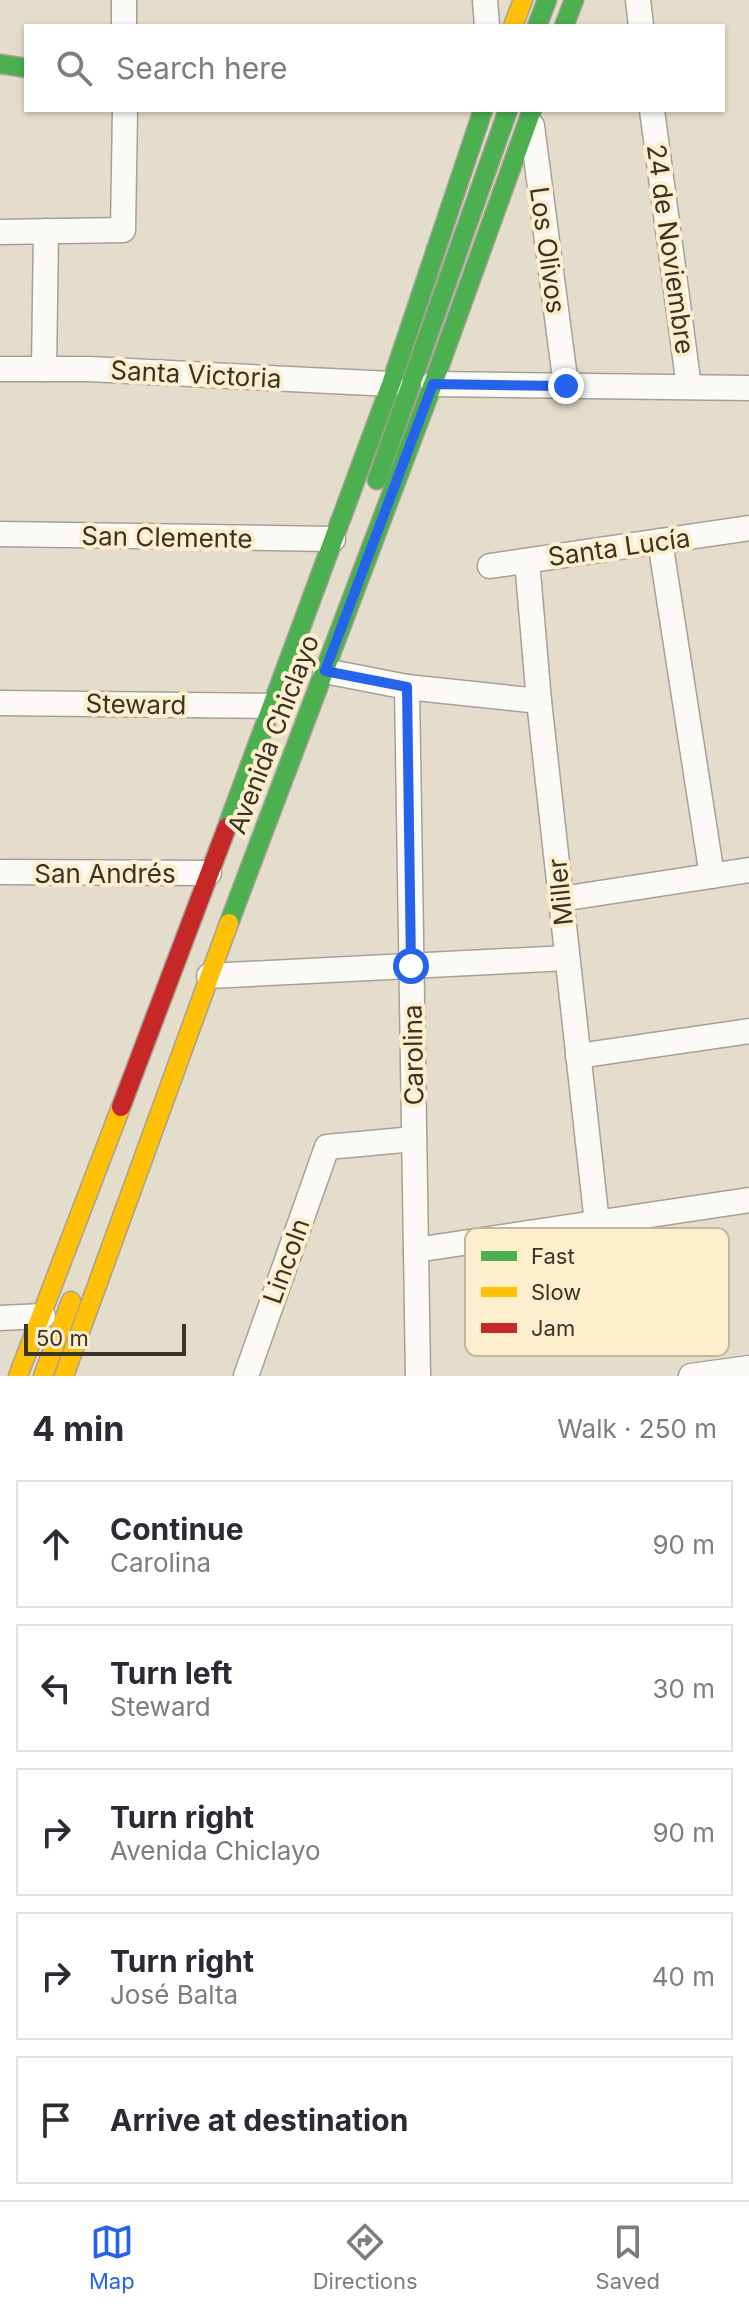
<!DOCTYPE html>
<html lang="en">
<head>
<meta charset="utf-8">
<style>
	body { margin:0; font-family:Inter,sans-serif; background:#f2f2f3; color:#2b2b33 }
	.scale { position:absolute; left:24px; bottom:20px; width:162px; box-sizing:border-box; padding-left:8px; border:4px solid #393427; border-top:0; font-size:22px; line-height:28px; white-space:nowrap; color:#393427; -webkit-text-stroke:6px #fdefce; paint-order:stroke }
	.stop { position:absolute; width:24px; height:24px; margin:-18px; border:6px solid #2563eb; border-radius:50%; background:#fff }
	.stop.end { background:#2563eb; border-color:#fff; box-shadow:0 2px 8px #0008 }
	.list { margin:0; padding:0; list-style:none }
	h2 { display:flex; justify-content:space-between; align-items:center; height:104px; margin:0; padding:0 32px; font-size:34px }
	h2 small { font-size:26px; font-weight:400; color:#7c7c81 }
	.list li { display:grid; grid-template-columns:52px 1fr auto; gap:24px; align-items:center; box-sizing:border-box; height:128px; margin:0 16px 16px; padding:0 16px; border:2px solid #e1e1e2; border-radius:0px }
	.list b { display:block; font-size:30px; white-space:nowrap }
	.list p { margin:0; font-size:26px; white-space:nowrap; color:#7c7c81 }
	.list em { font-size:26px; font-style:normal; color:#7c7c81 }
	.icon { flex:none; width:44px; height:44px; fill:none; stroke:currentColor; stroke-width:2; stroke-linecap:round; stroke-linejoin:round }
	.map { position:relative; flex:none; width:749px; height:1376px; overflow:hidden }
	.search { position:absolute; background:#fff; box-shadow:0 2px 6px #0004; left:24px; right:24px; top:24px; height:88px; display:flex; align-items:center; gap:20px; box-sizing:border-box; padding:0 28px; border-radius:0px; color:#7c7c81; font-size:30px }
	.sheet { height:824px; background:#fff }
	nav { display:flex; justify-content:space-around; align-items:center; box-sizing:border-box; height:112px; border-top:2px solid #e1e1e2; background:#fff; font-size:22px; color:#7c7c81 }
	nav a { display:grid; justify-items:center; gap:4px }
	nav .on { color:#2563eb }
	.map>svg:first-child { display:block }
</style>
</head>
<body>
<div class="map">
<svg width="749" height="1376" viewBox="0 0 749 1376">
	<rect width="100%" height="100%" fill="#e4ddcc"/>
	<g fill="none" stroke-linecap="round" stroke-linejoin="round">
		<defs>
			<g id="street">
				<path d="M 124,0 L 124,26"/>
				<path d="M 485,0 L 487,26"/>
				<path d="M 638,0 L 641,26"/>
				<path d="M 652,110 L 689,387"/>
				<path d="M 532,126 L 566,386"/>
				<path d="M 0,232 L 123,230 L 125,110"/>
				<path d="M 0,369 L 89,369 L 391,384"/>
				<path d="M 44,369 L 46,231"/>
				<path d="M 433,384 L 749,388"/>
				<path d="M 0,534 L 333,539"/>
				<path d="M 660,541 L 712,876"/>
				<path d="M 527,561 L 539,701 L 597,1223"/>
				<path d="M 490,566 L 749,528"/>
				<path d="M 325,671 L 407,687 L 539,701"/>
				<path d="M 407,687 L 418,1376"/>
				<path d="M 0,703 L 273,706"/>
				<path d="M 0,872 L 209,873"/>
				<path d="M 561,899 L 749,870"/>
				<path d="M 209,976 L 567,958"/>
				<path d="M 578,1056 L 749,1031"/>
				<path d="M 416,1250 L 749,1200"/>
				<path d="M 0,1318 L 43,1316"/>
				<path d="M 246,1376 L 327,1147 L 414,1139"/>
				<path d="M 691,1376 L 749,1368"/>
			</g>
			<g id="fast">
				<path d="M 537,26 L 547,0"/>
				<path d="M 564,26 L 574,0"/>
				<path d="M 0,64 L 26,68"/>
				<path d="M 377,480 L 508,110"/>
				<path d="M 227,827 L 391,384 L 483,110"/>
				<path d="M 229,923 L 433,384 L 532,110"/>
			</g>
			<g id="slow">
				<path d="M 513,26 L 523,0"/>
				<path d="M 18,1376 L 121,1107"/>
				<path d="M 43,1376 L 71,1301"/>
				<path d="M 64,1376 L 229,923"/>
			</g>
			<path id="jam" d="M 121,1107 L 227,827"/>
		</defs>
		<!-- street casing -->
		<use href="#street" stroke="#a6a194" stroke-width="27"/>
		<!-- fast casing -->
		<use href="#fast" stroke="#a6a194" stroke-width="21"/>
		<!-- slow casing -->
		<use href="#slow" stroke="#a6a194" stroke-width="21"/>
		<!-- jam casing -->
		<use href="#jam" stroke="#a6a194" stroke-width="21"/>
		<!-- street -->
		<use href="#street" stroke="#fbfaf7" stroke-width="24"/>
		<!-- fast -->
		<use href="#fast" stroke="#4caf50" stroke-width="18"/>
		<!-- slow -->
		<use href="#slow" stroke="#ffc107" stroke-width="18"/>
		<!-- jam -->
		<use href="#jam" stroke="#c62828" stroke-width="18"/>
	</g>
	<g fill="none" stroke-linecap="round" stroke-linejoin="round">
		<!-- route -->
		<path stroke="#2563eb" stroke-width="10" d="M 411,966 L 407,687 L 325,671 L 433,384 L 566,386"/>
	</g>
	<g text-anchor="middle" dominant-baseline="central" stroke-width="8" stroke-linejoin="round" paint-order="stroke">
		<!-- street labels -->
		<g font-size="26" fill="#393427" stroke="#fdefce">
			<text transform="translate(671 249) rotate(82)">24 de Noviembre</text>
			<text transform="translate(548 250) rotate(82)">Los Olivos</text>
			<text transform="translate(196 374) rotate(3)">Santa Victoria</text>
			<text transform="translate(167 537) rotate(1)">San Clemente</text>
			<text transform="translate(619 547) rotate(-8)">Santa Lucía</text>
			<text transform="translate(136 704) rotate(1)">Steward</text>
			<text transform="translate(273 734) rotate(-69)">Avenida Chiclayo</text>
			<text x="105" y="873">San Andrés</text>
			<text transform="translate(560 892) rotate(-96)">Miller</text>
			<text transform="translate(413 1055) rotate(-91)">Carolina</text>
			<text transform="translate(286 1261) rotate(-70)">Lincoln</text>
		</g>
	</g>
	<!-- legend -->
	<rect x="465" y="1228" width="264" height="128" rx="12" fill="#fdefce" stroke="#c2b79c" stroke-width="2"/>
	<rect x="481" y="1251" width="36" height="10" fill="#4caf50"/>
	<rect x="481" y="1287" width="36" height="10" fill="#ffc107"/>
	<rect x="481" y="1323" width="36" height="10" fill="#c62828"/>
	<g font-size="22" fill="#393427">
		<text x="531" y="1264">Fast</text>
		<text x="531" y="1300">Slow</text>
		<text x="531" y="1336">Jam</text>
	</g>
</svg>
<div class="scale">50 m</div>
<div class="stop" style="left:411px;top:966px"></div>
<div class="stop end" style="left:566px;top:386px"></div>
<div class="search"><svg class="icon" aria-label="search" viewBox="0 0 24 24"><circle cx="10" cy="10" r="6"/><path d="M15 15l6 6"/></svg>Search here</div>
</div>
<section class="sheet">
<h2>4 min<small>Walk · 250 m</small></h2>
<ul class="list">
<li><svg class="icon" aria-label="ahead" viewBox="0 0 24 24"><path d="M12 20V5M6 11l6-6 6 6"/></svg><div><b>Continue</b><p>Carolina</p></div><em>90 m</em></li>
<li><svg class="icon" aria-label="left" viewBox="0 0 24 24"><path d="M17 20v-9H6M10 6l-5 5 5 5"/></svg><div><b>Turn left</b><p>Steward</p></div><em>30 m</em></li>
<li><svg class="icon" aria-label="right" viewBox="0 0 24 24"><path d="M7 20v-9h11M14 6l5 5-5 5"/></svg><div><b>Turn right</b><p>Avenida Chiclayo</p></div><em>90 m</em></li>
<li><svg class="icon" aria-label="right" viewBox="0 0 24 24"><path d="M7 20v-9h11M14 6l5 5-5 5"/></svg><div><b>Turn right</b><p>José Balta</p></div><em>40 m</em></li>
<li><svg class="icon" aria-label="arrive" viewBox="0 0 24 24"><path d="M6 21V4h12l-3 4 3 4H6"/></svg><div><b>Arrive at destination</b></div></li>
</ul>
</section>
<nav>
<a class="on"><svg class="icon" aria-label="map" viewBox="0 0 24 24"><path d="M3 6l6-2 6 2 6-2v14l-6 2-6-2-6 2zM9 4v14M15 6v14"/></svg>Map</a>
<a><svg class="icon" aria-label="directions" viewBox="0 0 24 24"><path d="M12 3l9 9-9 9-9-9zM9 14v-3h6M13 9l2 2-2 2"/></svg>Directions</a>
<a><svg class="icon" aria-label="saved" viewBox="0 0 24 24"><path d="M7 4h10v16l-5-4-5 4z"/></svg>Saved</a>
</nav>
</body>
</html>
